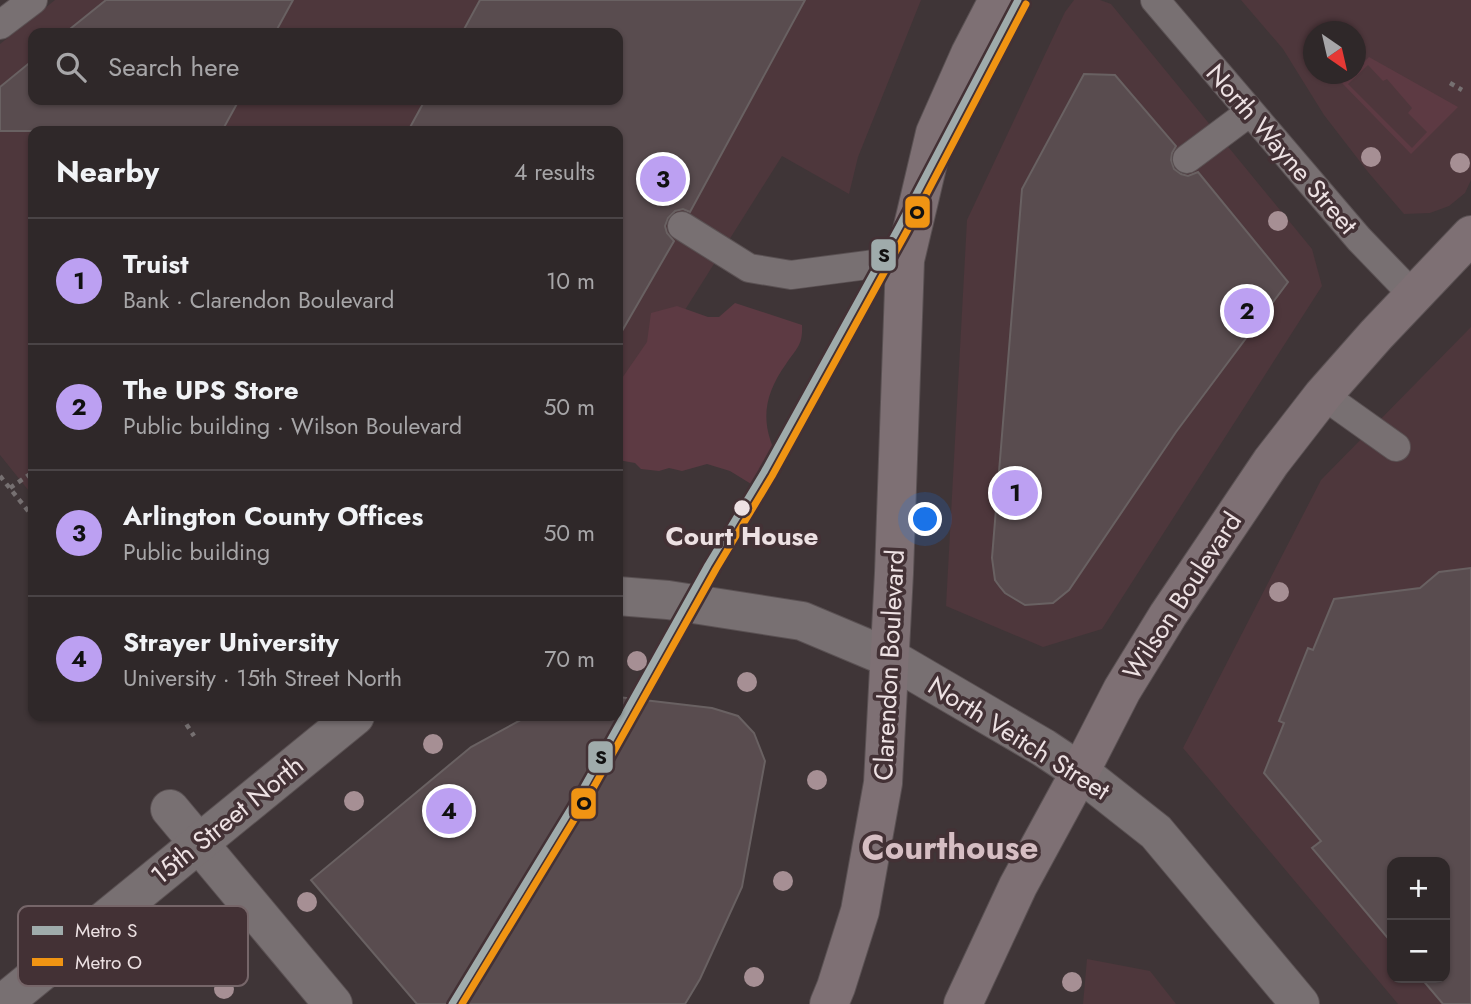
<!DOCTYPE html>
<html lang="en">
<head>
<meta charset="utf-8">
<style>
	body { margin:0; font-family:Jost,sans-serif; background:#373031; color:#f1f3f6 }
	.controls { position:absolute; right:21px; bottom:21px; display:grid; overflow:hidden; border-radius:14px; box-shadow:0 2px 5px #0004 }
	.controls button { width:63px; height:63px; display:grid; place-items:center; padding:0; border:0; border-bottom:2px solid #4a4446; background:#2f2829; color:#f1f3f6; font:35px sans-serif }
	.compass { position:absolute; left:1303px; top:21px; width:63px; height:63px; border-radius:50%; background:#2f2829; box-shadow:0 2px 5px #0004; rotate:146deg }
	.you { position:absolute; left:926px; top:520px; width:24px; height:24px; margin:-18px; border:5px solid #fff; border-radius:50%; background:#1a73e8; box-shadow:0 0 0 10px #1a73e833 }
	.badge { display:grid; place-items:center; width:46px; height:46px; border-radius:50%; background:#bca0f2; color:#111; font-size:23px; font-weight:700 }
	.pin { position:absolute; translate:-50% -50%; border:4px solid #fff; box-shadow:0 2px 7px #0006 }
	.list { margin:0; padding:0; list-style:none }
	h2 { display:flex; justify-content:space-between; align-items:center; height:91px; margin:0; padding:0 28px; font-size:30px }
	h2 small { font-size:23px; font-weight:400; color:#a7a6a8 }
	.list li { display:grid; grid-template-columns:46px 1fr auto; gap:21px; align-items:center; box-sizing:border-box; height:126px; padding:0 28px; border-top:2px solid #4a4446 }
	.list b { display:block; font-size:26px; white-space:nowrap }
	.list p { margin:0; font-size:23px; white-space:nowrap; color:#a7a6a8 }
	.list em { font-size:23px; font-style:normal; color:#a7a6a8 }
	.icon { flex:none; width:38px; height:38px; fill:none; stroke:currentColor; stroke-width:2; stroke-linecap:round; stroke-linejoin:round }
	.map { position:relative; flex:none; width:1471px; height:1004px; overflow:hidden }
	.search { position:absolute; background:#2f2829; box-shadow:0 2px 5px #0004; left:28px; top:28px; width:595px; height:77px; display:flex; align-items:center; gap:18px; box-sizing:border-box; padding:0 24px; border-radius:14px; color:#a7a6a8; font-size:26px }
	.panel { position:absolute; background:#2f2829; box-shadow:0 2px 5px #0004; left:28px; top:126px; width:595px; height:595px; border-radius:14px }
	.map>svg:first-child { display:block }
</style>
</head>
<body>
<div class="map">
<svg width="1471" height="1004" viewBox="0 0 1471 1004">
	<rect width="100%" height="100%" fill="#3f3537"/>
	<!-- built -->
	<g fill="#4e373c" fill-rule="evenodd">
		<path d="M 55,0 L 921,0 L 858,157 L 849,194 L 782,156 L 661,348 L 618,384 L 618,131 L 33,131 L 33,496 L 0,455 L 0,44 ZM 33,33 L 618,33 L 618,100 L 33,100 Z"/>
		<path d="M 1074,0 L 1100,0 L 1111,4 L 1312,249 L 1322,286 L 1102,629 L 1043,647 L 946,606 L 967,220 L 1065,12 Z"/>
		<path d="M 1241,0 L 1471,0 L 1471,180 L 1465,193 L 1449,206 L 1430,213 L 1404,214 L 1368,172 L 1324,115 L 1283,49 ZM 1314,32 L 1356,32 L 1356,74 L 1314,74 Z"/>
		<path d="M 1471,327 L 1471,1004 L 1398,1004 L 1183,748 L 1321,480 ZM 1392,862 L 1445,862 L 1445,978 L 1392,978 Z"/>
		<path d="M 1087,959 L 1150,971 L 1176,1004 L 1083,1004 Z"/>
	</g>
	<!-- green -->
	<g fill="#5d3a43" fill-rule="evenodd">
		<path d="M 1369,57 L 1458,107 L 1411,154 L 1342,83 L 1352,74 L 1356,74 L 1356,70 ZM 1368,65 L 1383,81 L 1387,79 L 1412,108 L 1408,113 L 1427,132 L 1412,148 L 1348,84 Z"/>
		<path d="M 735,303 L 802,325 C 803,345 797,348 786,364 C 761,399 760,428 782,465 C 777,480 772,484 756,487 L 730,471 L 707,464 L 682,471 L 669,468 L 659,471 L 641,469 L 635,463 L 618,460 L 618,384 L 647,342 L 651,313 L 677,306 L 708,317 L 719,317 Z"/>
	</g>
	<!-- building -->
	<g fill="#594c4f" stroke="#696162" stroke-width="2">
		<path d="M 106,0 L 293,0 L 275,33 L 65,33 Z"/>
		<path d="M 480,0 L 805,0 L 690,212 L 683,209 L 675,211 L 668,218 L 665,226 L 667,233 L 674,241 L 618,338 L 618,131 L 408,131 L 425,100 L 618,100 L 618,33 L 462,33 Z"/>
		<path d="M 33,60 L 33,100 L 239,100 L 222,131 L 0,131 L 0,87 Z"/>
		<path d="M 1084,74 L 1115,75 L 1176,146 L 1172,153 L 1171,160 L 1174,169 L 1181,174 L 1188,176 L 1198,172 L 1288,282 L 1176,432 L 1069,590 L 1053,603 L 1025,605 L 1005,593 L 1000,587 L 995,580 L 992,558 L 1022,189 Z"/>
		<path d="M 1471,568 L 1471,1004 L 1443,1004 L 1421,978 L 1445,978 L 1445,862 L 1392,862 L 1392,943 L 1312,848 L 1321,841 L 1264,773 L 1284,723 L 1279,721 L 1308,648 L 1313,650 L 1334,599 L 1420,588 L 1439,572 Z"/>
		<path d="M 618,697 L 712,708 L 738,716 L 754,733 L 765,761 L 742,887 L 700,979 L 685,1004 L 417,1004 L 311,880 L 471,747 L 528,716 L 618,716 Z"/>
	</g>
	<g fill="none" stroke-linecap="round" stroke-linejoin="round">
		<defs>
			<g id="lane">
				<path d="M 1155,0 L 1359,239 L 1413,295"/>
				<path d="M 0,25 L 33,0"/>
				<path d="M 1187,159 L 1250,112"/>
				<path d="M 682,226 L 749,268 L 791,275 L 905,260"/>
				<path d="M 1323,395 L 1396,447"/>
			</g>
			<path id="street" d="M 170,809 L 333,1004"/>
			<g id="secondary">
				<path d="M 618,596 L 668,600 L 802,621 L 890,658 L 1044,748 L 1080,772 L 1156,832 L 1300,1004"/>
				<path d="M 2,1004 L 355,716"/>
			</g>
			<g id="primary">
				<path d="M 829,1004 L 836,987 L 860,911 L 883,783 L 894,573 L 905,260 L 935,133 L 970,54 L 998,0"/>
				<path d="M 963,1004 L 1018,886 L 1080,772 L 1122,690 L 1168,615 L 1271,462 L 1323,395 L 1376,335 L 1471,235"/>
			</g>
		</defs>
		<!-- lane casing -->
		<use href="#lane" stroke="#5a5153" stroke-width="30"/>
		<!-- street casing -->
		<use href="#street" stroke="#5a5153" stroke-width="40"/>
		<!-- secondary casing -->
		<use href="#secondary" stroke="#5a5153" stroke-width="40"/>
		<!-- primary casing -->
		<use href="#primary" stroke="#5a5153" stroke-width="40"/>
		<!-- path -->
		<g stroke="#767071" stroke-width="4.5" stroke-dasharray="5 5" stroke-linecap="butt">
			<path d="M 1450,83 L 1462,90"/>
			<path d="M 0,476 L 33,517"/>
			<path d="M 10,488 L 33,472"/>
			<path d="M 181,716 L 194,736"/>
		</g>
		<!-- lane -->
		<use href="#lane" stroke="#787072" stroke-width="28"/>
		<!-- street -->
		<use href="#street" stroke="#787072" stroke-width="38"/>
		<!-- secondary -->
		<use href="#secondary" stroke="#787072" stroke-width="38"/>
		<!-- primary -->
		<use href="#primary" stroke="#7e7074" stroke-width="38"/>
		<defs>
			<path id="metro-1" d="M 452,1004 L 584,787 L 708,565 L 764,472 L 899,227 L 1018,0"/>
			<path id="metro-2" d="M 462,1004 L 591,792 L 716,569 L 772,476 L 907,231 L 1026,4"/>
		</defs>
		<!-- metro-1 casing -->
		<use href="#metro-1" stroke="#433135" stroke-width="12"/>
		<!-- metro-2 casing -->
		<use href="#metro-2" stroke="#433135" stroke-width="12"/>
		<!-- metro-1 -->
		<use href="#metro-1" stroke="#9fabab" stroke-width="7"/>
		<!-- metro-2 -->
		<use href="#metro-2" stroke="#f09413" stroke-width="7"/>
	</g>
	<!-- trees -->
	<g fill="#a68f94">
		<circle cx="1371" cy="157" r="10"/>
		<circle cx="1460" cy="163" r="10"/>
		<circle cx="1278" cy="221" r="10"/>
		<circle cx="1279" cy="592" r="10"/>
		<circle cx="637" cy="661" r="10"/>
		<circle cx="747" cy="682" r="10"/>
		<circle cx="433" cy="744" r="10"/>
		<circle cx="817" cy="780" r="10"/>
		<circle cx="354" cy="801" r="10"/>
		<circle cx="783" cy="881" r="10"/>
		<circle cx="307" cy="902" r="10"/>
		<circle cx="754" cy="977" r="10"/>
		<circle cx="1072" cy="982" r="10"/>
		<circle cx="224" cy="989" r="10"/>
	</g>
	<!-- markers -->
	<circle fill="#ede1e3" stroke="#433135" stroke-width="2.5" cx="742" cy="508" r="9"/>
	<g text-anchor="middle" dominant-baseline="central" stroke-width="7" stroke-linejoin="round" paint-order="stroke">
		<!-- street labels -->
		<g font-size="26" fill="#ede1e3" stroke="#433135">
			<text transform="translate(1282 149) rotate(49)">North Wayne Street</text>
			<text transform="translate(1182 596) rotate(-57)">Wilson Boulevard</text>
			<text transform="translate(889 665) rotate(-87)">Clarendon Boulevard</text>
			<text transform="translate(1019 738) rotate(32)">North Veitch Street</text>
			<text transform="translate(227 820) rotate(-39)">15th Street North</text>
		</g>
		<!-- stop labels -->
		<g font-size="26" font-weight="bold" fill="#ede1e3" stroke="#433135">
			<text x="742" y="536">Court House</text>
		</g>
		<!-- district labels -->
		<g font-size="33" font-weight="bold" fill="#d6bec3" stroke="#433135">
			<text x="950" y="847">Courthouse</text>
		</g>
	</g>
	<!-- legend -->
	<rect x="18" y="906" width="230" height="80" rx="10" fill="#433135" stroke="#766669" stroke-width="2"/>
	<rect x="32" y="926" width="31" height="9" fill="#9fabab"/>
	<rect x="32" y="958" width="31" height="8" fill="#f09413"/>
	<g font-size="19" fill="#ede1e3">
		<text x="75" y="937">Metro S</text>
		<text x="75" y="969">Metro O</text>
	</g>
	<g stroke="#433135" stroke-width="2.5">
		<rect x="904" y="195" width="27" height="34" rx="7" fill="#f09413"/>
		<rect x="870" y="238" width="27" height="34" rx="7" fill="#9fabab"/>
		<rect x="587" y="740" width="27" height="34" rx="7" fill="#9fabab"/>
		<rect x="570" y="787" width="27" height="33" rx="7" fill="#f09413"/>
	</g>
	<g font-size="19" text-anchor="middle" font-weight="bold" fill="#111">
		<text x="917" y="219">O</text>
		<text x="884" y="262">S</text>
		<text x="601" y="764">S</text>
		<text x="584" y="810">O</text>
	</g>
</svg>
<div class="controls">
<button>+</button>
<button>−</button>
</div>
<svg class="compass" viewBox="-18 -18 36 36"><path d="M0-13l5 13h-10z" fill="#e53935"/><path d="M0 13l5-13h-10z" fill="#a7a6a8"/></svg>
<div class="you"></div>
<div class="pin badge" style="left:1015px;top:493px">1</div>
<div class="pin badge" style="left:1247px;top:311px">2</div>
<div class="pin badge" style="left:663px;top:179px">3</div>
<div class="pin badge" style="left:449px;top:811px">4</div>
<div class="search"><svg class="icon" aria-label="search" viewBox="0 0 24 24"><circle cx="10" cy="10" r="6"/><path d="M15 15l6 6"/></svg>Search here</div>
<section class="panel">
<h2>Nearby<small>4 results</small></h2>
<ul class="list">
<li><span class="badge">1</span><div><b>Truist</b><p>Bank · Clarendon Boulevard</p></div><em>10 m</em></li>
<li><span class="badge">2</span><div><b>The UPS Store</b><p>Public building · Wilson Boulevard</p></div><em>50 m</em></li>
<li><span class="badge">3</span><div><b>Arlington County Offices</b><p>Public building</p></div><em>50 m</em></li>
<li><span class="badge">4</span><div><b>Strayer University</b><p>University · 15th Street North</p></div><em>70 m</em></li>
</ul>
</section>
</div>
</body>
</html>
